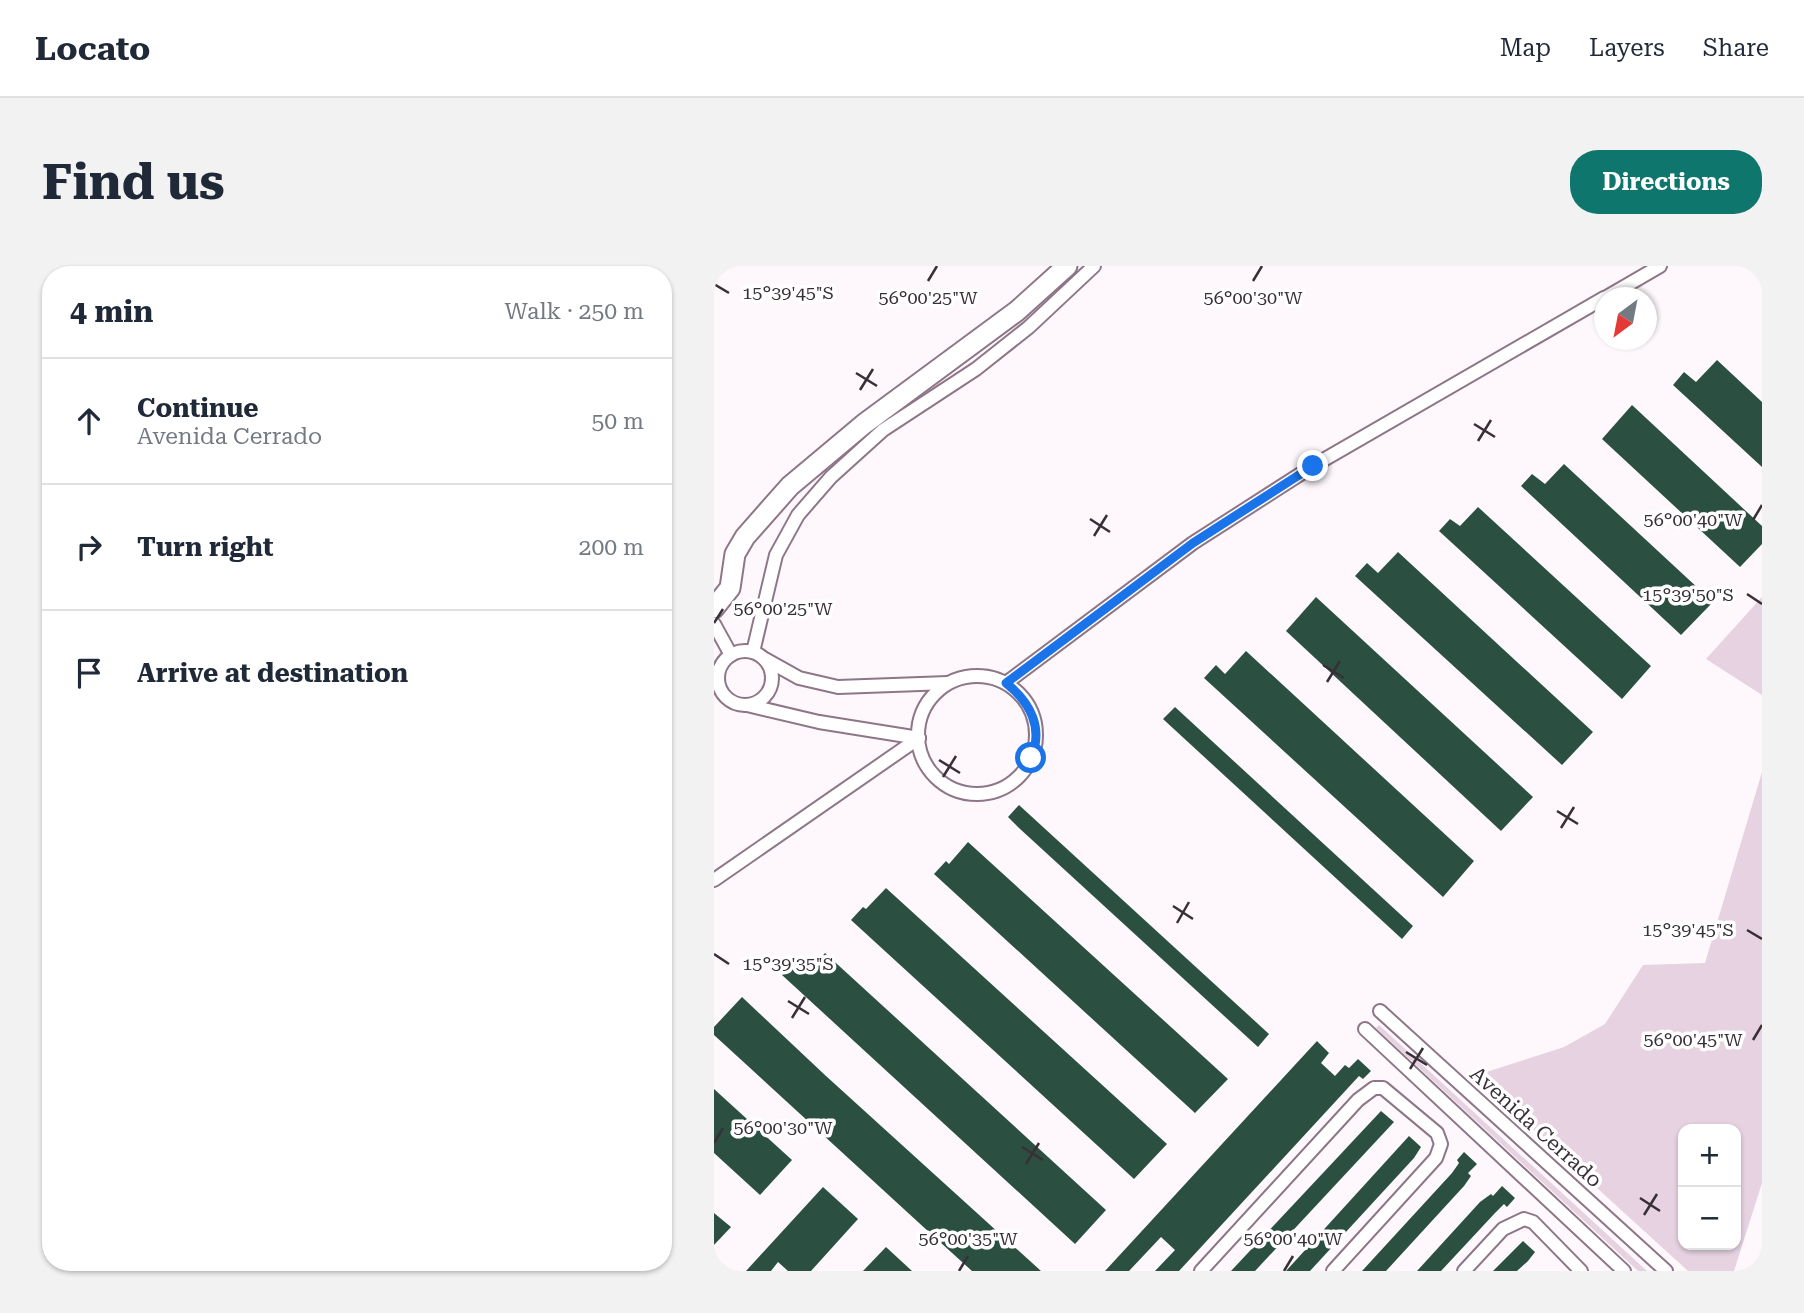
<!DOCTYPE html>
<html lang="en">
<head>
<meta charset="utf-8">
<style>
	body { margin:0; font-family:"Roboto Serif",serif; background:#f2f2f3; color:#1f2937 }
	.controls { position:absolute; right:21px; bottom:21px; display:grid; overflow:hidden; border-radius:14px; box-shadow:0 2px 5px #0004 }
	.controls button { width:63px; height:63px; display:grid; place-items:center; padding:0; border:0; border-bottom:2px solid #e0e1e3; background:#fff; color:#1f2937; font:35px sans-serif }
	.compass { position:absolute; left:880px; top:21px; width:63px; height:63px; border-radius:50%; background:#fff; box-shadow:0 2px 5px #0004; rotate:212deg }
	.stop { position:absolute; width:21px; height:21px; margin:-16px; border:5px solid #1a73e8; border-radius:50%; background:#fff }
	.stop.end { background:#1a73e8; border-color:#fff; box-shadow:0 2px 7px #0008 }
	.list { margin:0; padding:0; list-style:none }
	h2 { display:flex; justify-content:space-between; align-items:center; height:91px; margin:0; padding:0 28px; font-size:30px }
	h2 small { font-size:23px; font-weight:400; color:#747a83 }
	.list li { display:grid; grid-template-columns:46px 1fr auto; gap:21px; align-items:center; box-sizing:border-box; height:126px; padding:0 28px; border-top:2px solid #e0e1e3 }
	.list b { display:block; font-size:26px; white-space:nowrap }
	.list p { margin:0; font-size:23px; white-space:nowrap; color:#747a83 }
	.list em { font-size:23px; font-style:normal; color:#747a83 }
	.icon { flex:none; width:38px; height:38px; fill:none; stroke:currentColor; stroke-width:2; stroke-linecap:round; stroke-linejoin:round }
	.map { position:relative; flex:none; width:1048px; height:1005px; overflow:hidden; border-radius:28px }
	header { display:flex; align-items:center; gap:42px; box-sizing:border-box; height:98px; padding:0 35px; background:#fff; border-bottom:2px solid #e0e1e3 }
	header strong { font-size:33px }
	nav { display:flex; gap:38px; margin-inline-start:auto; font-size:24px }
	.intro { display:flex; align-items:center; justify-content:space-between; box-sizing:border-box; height:168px; padding:0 42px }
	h1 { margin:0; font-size:49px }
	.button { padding:18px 32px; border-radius:28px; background:#0f766e; color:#fff; font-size:24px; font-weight:700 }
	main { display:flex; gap:42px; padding:0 42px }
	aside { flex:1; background:#fff; border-radius:28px; box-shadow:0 2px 5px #0004 }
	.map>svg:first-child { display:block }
</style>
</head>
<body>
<header>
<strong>Locato</strong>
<nav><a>Map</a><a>Layers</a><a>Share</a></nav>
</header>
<div class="intro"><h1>Find us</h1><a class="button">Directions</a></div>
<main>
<aside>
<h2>4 min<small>Walk · 250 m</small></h2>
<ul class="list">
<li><svg class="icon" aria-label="ahead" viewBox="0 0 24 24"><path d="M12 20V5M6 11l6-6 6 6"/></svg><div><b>Continue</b><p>Avenida Cerrado</p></div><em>50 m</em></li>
<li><svg class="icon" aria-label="right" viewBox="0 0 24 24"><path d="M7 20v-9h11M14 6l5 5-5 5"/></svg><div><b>Turn right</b></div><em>200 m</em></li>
<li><svg class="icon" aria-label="arrive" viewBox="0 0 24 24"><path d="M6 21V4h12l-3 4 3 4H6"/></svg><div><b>Arrive at destination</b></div></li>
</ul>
</aside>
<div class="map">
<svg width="1048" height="1005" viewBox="0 0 1048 1005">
	<rect width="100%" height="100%" fill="#fef8fc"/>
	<!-- green -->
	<g fill="#e6d2e1" fill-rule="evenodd">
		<path d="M 1048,331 L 1048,429 L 992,393 Z"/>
		<path d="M 1048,506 L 1048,917 L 1020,1005 L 974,1005 L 760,810 L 850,781 L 891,758 L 929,699 L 991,697 ZM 1022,863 L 1022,979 L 969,979 L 969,863 Z"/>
		<path d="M 665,759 L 933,1005 L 924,1005 L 662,762 Z"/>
	</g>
	<!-- building -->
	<g fill="#2b5041">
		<path d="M 1003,94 L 1048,136 L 1048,201 L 959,119 L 970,106 L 982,116 Z"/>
		<path d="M 918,139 L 1048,260 L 1048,278 L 1026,301 L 888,173 Z"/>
		<path d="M 850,198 L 999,336 L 967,369 L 807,220 L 818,208 L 831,218 Z"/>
		<path d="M 764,241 L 937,400 L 908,433 L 725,265 L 736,253 L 746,260 Z"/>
		<path d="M 684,286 L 879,466 L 848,499 L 641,310 L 653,297 L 664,307 Z"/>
		<path d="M 602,331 L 819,531 L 787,565 L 572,365 Z"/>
		<path d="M 532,385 L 760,595 L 729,631 L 490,412 L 502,399 L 511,408 Z"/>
		<path d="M 461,441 L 699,660 L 688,673 L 449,453 Z"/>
		<path d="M 305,539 L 555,768 L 544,781 L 305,562 L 294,551 Z"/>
		<path d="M 254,576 L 514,813 L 481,847 L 220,608 L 232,595 L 235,598 Z"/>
		<path d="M 172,622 L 453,878 L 420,913 L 137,654 L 149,641 L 152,643 Z"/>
		<path d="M 111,687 L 392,944 L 361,978 L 68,709 L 79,696 L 93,708 Z"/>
		<path d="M 28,731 L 112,810 L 327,1005 L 258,1005 L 216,967 L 0,769 L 0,761 Z"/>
		<path d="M 603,775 L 615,787 L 607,797 L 621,810 L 631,799 L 635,802 L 644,793 L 657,805 L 649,813 L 645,810 L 465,1005 L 441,1005 L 461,984 L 447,971 L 415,1005 L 391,1005 Z"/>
		<path d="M 0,823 L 78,894 L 46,929 L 0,887 Z"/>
		<path d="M 667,845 L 680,856 L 541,1005 L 517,1005 Z"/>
		<path d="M 695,870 L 707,881 L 700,892 L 596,1005 L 572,1005 Z"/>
		<path d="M 750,886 L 763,898 L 754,907 L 757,910 L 750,920 L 672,1005 L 648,1005 L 738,907 L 745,897 L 743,894 Z"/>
		<path d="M 788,920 L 801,932 L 793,941 L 790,938 L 781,947 L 727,1005 L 703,1005 L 766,936 L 777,928 L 779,930 Z"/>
		<path d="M 109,921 L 144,953 L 97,1005 L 74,1005 L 64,996 L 57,1005 L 32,1005 Z"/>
		<path d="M 0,947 L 17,961 L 0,979 Z"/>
		<path d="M 809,975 L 821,986 L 814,995 L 803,1005 L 779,1005 Z"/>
		<path d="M 172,981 L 198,1005 L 149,1005 Z"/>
	</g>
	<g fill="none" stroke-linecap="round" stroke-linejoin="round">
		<defs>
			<g id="minor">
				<path d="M 891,32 L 946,0"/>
				<path d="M 0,358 L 17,389"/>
				<circle cx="31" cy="412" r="27"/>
				<path d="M 39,386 L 62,289 L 84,249 L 117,211 L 169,164 L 262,103 L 315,61 L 380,0"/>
				<path d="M 51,393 L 85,412 L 124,421 L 234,417"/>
				<circle cx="263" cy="469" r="59"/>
				<path d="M 292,417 L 479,277 L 599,200 L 890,32"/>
				<path d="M 33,439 L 105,456 L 205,472"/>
				<path d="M 0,614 L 205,472"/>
				<path d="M 666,745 L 952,1005"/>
				<path d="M 651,763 L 910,1005"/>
				<path d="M 487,1005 L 644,834 L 660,822 L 669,822 L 723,867 L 727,878 L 722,892 L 619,1005"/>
				<path d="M 750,1005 L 789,963 L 810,953 L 819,956 L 867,1005"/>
			</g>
			<path id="highway" d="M 0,342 L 16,322 L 21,288 L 31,271 L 76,220 L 150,158 L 303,45 L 353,0"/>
		</defs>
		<!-- minor casing -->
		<use href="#minor" stroke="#8e7688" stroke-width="16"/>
		<!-- highway casing -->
		<use href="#highway" stroke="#8e7688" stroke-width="23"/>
		<!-- minor -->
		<use href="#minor" stroke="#fff" stroke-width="12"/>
		<!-- highway -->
		<use href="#highway" stroke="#fff" stroke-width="19"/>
	</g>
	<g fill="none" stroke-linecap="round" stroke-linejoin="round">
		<!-- route -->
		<path stroke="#1a73e8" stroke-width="9" d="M 317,492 C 330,462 316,436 292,417 L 479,277 L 599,200"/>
	</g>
	<!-- ticks -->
	<path fill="none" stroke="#392f37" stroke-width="2.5" d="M 214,15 L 223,0M 539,15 L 548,0M 0,18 L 15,27M 142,107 L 163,120M 146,124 L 159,103M 760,158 L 781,171M 764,175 L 777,154M 376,253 L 396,266M 1039,254 L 1048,239M 380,270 L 393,249M 1033,328 L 1048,338M 0,357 L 9,343M 609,399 L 630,412M 613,416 L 626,395M 225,494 L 246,507M 229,511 L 242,490M 843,545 L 864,558M 847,562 L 860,541M 459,640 L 479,653M 463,657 L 475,636M 1033,664 L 1048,673M 0,688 L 15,698M 74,735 L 95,748M 78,752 L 91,731M 1039,774 L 1048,759M 692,786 L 713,799M 696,803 L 709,782M 0,877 L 9,862M 308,881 L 329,894M 312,898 L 325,877M 926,932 L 946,945M 930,949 L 943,928M 245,1005 L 254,990M 570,1005 L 579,990"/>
	<g text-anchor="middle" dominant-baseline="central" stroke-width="7" stroke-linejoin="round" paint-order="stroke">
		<!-- street labels -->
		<g font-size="21" fill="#392f37" stroke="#fff">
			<text transform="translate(822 861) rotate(42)">Avenida Cerrado</text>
		</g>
	</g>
	<g font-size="18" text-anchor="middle" fill="#392f37" stroke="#fff" stroke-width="7" stroke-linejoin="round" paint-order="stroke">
		<text x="74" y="33">15°39'45"S</text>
		<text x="214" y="38">56°00'25"W</text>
		<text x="539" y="38">56°00'30"W</text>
		<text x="979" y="260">56°00'40"W</text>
		<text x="974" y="335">15°39'50"S</text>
		<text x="69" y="349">56°00'25"W</text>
		<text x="974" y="670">15°39'45"S</text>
		<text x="74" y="704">15°39'35"S</text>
		<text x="979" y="780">56°00'45"W</text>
		<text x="69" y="868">56°00'30"W</text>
		<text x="254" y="979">56°00'35"W</text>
		<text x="579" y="979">56°00'40"W</text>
	</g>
</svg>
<div class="controls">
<button>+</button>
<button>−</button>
</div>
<svg class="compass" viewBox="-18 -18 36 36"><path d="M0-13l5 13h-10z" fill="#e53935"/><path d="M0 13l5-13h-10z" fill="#747a83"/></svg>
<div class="stop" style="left:317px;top:492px"></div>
<div class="stop end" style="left:599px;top:200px"></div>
</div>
</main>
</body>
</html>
